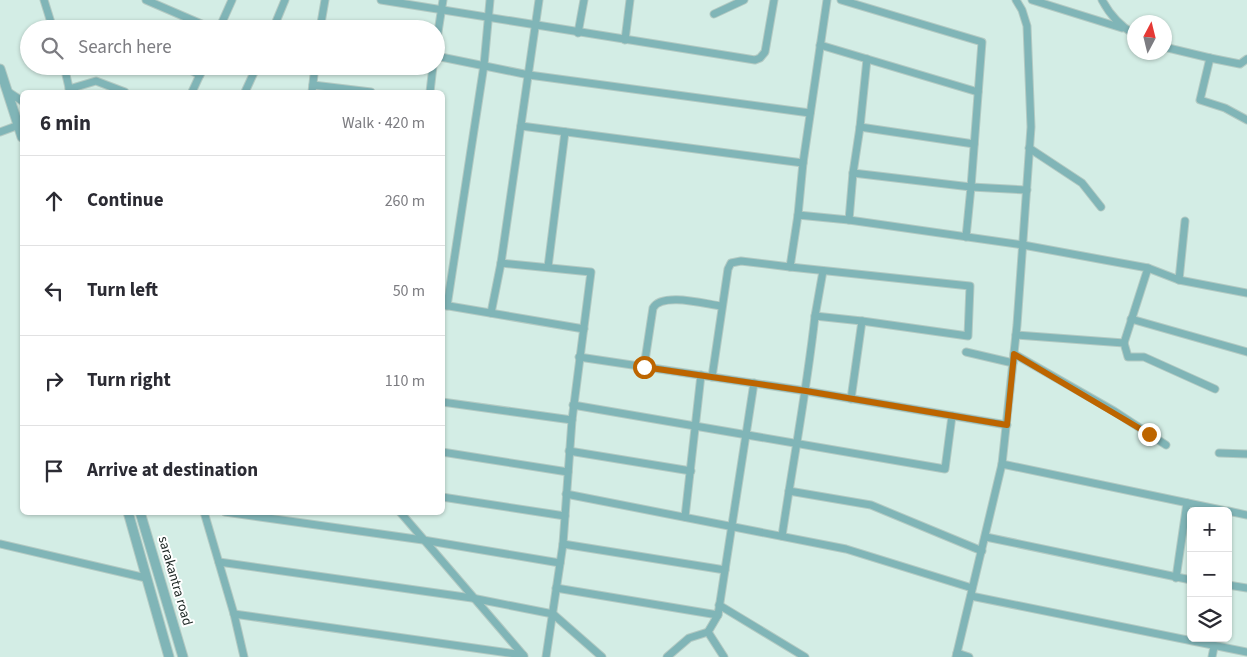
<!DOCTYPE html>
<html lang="en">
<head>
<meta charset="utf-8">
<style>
	body { margin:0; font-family:"Source Sans 3",sans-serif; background:#f7f7f7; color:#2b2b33 }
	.controls { position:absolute; right:15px; bottom:15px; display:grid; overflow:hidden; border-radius:8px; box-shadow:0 1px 4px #0004 }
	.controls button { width:45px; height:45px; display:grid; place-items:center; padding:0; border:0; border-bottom:1px solid #e1e1e2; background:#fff; color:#2b2b33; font:25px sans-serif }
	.compass { position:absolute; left:1127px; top:15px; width:45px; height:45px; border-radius:50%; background:#fff; box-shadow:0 1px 4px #0004; rotate:7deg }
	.stop { position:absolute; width:15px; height:15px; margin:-11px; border:4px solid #bd6500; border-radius:50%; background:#fff }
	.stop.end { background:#bd6500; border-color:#fff; box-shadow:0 1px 5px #0008 }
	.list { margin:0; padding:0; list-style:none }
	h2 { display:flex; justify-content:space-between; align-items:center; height:65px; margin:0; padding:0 20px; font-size:21px }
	h2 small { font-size:16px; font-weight:400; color:#7c7c81 }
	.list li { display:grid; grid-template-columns:32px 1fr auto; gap:15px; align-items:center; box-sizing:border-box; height:90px; padding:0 20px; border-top:1px solid #e1e1e2 }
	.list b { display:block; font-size:19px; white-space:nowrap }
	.list em { font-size:16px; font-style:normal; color:#7c7c81 }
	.icon { flex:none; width:28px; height:28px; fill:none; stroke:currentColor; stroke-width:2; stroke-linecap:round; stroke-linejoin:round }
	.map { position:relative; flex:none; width:1247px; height:657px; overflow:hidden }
	.search { position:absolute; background:#fff; box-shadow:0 1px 4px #0004; left:20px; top:20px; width:425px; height:55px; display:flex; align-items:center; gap:12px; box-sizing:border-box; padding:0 18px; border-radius:28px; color:#7c7c81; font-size:19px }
	.panel { position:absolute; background:#fff; box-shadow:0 1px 4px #0004; left:20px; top:90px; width:425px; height:425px; border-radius:8px }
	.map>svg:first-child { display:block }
</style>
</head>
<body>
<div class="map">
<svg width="1247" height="657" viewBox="0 0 1247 657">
	<rect width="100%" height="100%" fill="#d3ede5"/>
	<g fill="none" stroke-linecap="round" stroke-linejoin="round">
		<defs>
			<g id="minor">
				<path d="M 44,0 L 53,29"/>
				<path d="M 146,0 L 213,29"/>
				<path d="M 381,0 L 755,60 L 760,58 L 765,52 L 774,0"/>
				<path d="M 539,0 L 501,263 L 591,272 L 572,420 L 563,544 L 546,657"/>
				<path d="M 841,0 L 982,42 L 971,187 L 1027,190"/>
				<path d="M 1032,0 L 1122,28"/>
				<path d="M 1102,0 C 1110,15 1120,26 1134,34"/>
				<path d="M 714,14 L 744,0"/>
				<path d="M 219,29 L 232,0"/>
				<path d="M 273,29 L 285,0"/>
				<path d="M 320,29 L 325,0"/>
				<path d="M 578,33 L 584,0"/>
				<path d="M 625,40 L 630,0"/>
				<path d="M 436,45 L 443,0"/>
				<path d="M 820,45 L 978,92"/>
				<path d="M 1164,47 L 1210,58 L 1200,100 L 1225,108 L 1247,120"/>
				<path d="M 436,56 L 529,75 L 810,113"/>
				<path d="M 1210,58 L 1240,64 L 1247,59"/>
				<path d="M 867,59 L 860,127 L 974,144"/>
				<path d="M 64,66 L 70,92"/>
				<path d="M 182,66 L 200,75"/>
				<path d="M 313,85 L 371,92"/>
				<path d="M 69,89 L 96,81 L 125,92"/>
				<path d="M 7,91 L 22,101"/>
				<path d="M 192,92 L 204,66"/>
				<path d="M 245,92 L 257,66"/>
				<path d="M 312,92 L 315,66"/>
				<path d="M 430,92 L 433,66"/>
				<path d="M 521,126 L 803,163 L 827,0"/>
				<path d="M 860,127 L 853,173 L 971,187 L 966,237"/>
				<path d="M 0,132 L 19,125"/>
				<path d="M 1029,148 L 1082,183 L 1101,207"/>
				<path d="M 853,173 L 849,220 L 1023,245 L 1148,268 L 1124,343"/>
				<path d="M 798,215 L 803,163"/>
				<path d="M 849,220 L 798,215 L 790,267 L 970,286 L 968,336 L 862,321 L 851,399"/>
				<path d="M 548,267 L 565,132"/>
				<path d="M 1148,268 L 1179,280 L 1247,293"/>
				<path d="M 1179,280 L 1185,221"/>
				<path d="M 443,305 L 584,329"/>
				<path d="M 447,306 L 484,65 L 490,0"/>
				<path d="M 491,313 L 501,263"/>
				<path d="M 815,316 L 823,271"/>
				<path d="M 1131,319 L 1247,352"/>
				<path d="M 1016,335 L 1124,343 L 1128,357 L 1144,357 L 1215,389"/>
				<path d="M 966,352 L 1013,363"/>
				<path d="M 1014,354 L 1114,411 L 1166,445"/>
				<path d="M 579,357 L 806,391 L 1007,425"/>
				<path d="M 644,367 L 653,308 C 662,292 705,304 721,306"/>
				<path d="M 712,377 L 728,269 L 731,263 L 741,261 L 790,267"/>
				<path d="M 442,402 L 572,420"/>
				<path d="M 573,405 L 945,469 L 952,416"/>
				<path d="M 569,451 L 691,471"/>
				<path d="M 442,452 L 568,472"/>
				<path d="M 1219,453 L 1247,454"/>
				<path d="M 1002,464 L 1226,511"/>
				<path d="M 789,491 L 871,505 L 982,551"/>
				<path d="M 566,494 L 846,549 L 972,588"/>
				<path d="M 442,497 L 565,516"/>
				<path d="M 1228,511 L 1247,515"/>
				<path d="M 204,512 L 234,614 L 244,657"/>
				<path d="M 225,512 L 423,540 L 560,563"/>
				<path d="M 400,512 L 524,656"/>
				<path d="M 685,517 L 701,375"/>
				<path d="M 782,536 C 793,462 807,389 815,316 L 862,321"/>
				<path d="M 986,537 L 1191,580"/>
				<path d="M 0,544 L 146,578"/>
				<path d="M 563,544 L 725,570"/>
				<path d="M 219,562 L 472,598 L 553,614 L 602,657"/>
				<path d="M 1176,578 L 1187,503"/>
				<path d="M 1228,585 L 1247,588"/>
				<path d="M 556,588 L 718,615 L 754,383"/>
				<path d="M 971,596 L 1247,652"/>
				<path d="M 719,605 L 805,657"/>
				<path d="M 234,614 L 523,655"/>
				<path d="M 718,615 L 708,632 L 724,657"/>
				<path d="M 957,653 L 969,657"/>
				<path d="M 667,657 L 689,638 L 708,632"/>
				<path d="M 956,657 L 1002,464 L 1017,325 L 1031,127 L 1027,26 L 1022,10 L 1016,0"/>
				<path d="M 1212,657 L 1214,647"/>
			</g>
			<g id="tertiary">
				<path d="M 0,69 L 22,137"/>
				<path d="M 128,512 L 169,657"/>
				<path d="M 140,512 L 183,657"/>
			</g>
		</defs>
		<!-- minor casing -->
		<use href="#minor" stroke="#b3cac3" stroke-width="9"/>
		<!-- tertiary casing -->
		<use href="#tertiary" stroke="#b3cac3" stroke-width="11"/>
		<!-- minor -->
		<use href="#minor" stroke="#80b5b7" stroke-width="7"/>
		<!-- tertiary -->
		<use href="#tertiary" stroke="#80b5b7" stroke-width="9"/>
	</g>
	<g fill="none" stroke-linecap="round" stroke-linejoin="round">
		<!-- route -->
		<path stroke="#bd6500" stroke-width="6" d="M 644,367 L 806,391 L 1007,425 L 1014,354 L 1149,434"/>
	</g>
	<g text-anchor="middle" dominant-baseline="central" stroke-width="4" stroke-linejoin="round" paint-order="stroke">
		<!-- street labels -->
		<g font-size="14" fill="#202a27" stroke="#fff">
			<text transform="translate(175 581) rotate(74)">sarakantra road</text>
		</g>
	</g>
</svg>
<div class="controls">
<button>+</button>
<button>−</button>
<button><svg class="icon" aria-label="layers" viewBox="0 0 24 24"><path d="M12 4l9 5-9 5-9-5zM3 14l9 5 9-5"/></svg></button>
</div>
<svg class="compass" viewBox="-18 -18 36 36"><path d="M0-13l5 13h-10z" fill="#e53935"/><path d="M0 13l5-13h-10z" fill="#7c7c81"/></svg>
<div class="stop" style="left:644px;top:367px"></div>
<div class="stop end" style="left:1149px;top:434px"></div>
<div class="search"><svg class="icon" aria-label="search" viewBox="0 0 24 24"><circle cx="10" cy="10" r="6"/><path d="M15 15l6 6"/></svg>Search here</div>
<section class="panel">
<h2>6 min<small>Walk · 420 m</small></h2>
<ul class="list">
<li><svg class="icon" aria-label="ahead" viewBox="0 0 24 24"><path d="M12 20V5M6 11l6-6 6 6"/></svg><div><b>Continue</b></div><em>260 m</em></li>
<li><svg class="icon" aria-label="left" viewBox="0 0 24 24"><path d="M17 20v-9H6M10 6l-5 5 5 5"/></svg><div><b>Turn left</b></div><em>50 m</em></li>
<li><svg class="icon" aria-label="right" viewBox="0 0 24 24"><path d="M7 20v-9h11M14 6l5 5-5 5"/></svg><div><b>Turn right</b></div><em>110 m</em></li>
<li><svg class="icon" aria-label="arrive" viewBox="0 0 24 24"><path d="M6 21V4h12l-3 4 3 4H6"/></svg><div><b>Arrive at destination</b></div></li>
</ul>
</section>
</div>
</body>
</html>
